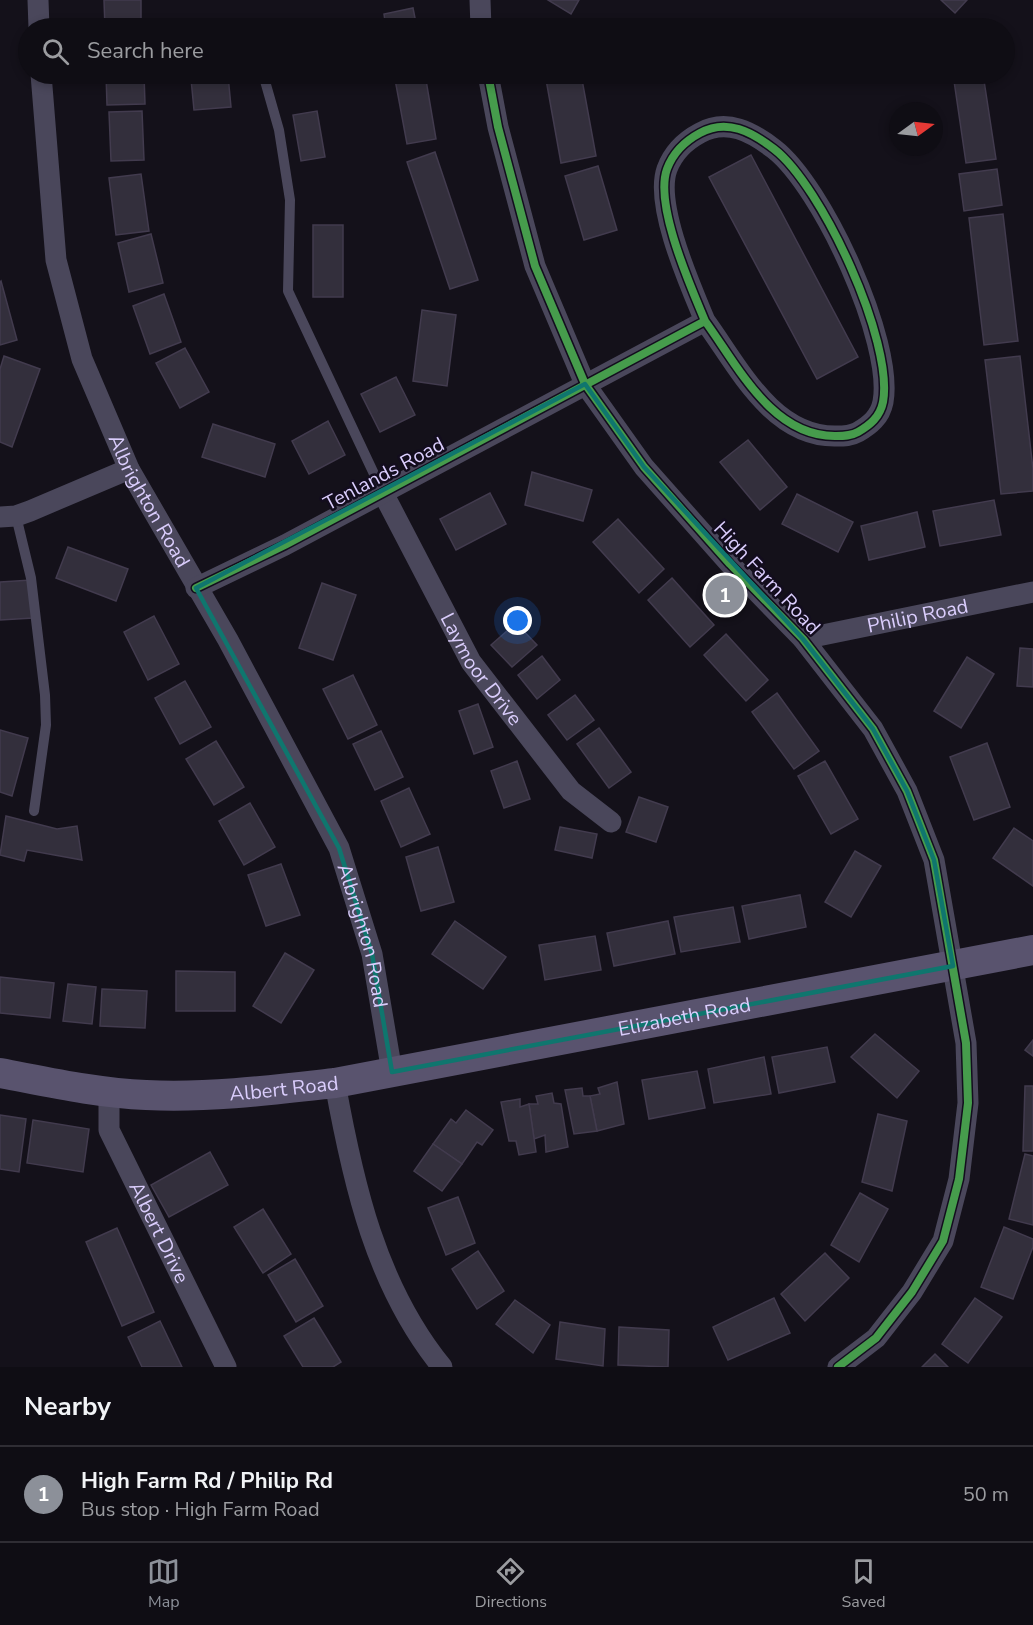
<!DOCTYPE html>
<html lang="en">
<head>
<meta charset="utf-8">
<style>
	body { margin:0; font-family:"Nunito Sans",sans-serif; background:#1d1b22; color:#f1f3f6 }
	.compass { position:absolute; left:889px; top:102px; width:54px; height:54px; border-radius:50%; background:#0f0d14; box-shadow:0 3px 9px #0003; rotate:75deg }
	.you { position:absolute; left:518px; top:621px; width:21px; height:21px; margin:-15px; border:4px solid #fff; border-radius:50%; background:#1a73e8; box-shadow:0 0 0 9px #1a73e833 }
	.badge { display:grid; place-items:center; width:39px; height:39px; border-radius:50%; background:#8c9099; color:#fff; font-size:20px; font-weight:700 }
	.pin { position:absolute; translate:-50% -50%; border:3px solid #fff; box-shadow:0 2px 6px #0006 }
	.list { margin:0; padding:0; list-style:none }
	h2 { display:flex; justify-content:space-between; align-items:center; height:78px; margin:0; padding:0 24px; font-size:26px }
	h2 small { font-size:20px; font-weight:400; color:#9b9ca0 }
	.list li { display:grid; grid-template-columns:39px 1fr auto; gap:18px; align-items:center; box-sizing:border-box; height:96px; padding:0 24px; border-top:2px solid #2f2d34 }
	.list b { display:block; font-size:22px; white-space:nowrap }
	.list p { margin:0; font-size:20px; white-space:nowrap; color:#9b9ca0 }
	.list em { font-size:20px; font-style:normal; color:#9b9ca0 }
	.icon { flex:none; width:33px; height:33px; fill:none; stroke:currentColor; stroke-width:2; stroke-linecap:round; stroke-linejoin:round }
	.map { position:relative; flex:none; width:1033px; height:1367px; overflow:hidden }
	.search { position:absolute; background:#0f0d14; box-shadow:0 3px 9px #0003; left:18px; right:18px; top:18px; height:66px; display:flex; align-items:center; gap:15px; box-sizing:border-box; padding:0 21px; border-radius:33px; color:#9b9ca0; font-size:22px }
	.sheet { height:174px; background:#0f0d14 }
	nav { display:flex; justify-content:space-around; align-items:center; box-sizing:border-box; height:84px; border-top:2px solid #2f2d34; background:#0f0d14; font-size:16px; color:#9b9ca0 }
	nav a { display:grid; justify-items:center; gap:3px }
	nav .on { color:#8c9099 }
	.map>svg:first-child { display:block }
</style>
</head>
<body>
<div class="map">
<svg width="1033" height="1367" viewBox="0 0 1033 1367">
	<rect width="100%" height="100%" fill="#14111a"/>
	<!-- building -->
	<g fill="#332f3c" stroke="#423b4e" stroke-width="1.5">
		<path d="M 104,0 L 141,0 L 141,28 L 105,28 Z"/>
		<path d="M 548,0 L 579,0 L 571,14 Z"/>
		<path d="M 941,0 L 967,0 L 955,13 Z"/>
		<path d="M 413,8 L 417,28 L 386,28 L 384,14 Z"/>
		<path d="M 106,74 L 144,74 L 145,104 L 107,105 Z"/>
		<path d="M 394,74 L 425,74 L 436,139 L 407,144 Z"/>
		<path d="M 545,74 L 581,74 L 596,156 L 561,163 Z"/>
		<path d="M 953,74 L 983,74 L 996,159 L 966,163 Z"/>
		<path d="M 228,75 L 231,107 L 194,110 L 191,79 Z"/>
		<path d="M 142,111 L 144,160 L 111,161 L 109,112 Z"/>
		<path d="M 317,111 L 325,157 L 301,161 L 293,115 Z"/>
		<path d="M 435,152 L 478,280 L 450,289 L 407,162 Z"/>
		<path d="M 751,155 L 858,357 L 817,379 L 709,177 Z"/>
		<path d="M 598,166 L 617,230 L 584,240 L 565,176 Z"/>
		<path d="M 997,169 L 1002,205 L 964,211 L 959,174 Z"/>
		<path d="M 141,174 L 149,231 L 116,235 L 109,178 Z"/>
		<path d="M 1003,214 L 1018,341 L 984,345 L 969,218 Z"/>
		<rect x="313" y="225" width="30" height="72"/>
		<path d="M 151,234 L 163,283 L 129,292 L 118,243 Z"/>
		<path d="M 1,281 L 17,340 L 0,345 L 0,282 Z"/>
		<path d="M 164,294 L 181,342 L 150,354 L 133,306 Z"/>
		<path d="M 422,310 L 456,315 L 447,386 L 413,381 Z"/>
		<path d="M 185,348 L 209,392 L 180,408 L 156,363 Z"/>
		<path d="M 4,356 L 40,369 L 12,447 L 0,442 L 0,369 Z"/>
		<path d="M 1020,356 L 1033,469 L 1033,491 L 1001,494 L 985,360 Z"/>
		<path d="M 396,377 L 415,415 L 380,432 L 361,394 Z"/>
		<path d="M 328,421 L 345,455 L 309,474 L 292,441 Z"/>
		<path d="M 213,424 L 275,444 L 265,477 L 202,457 Z"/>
		<path d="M 748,440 L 787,487 L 760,510 L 720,462 Z"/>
		<path d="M 532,472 L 592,490 L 583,521 L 525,505 Z"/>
		<path d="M 490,493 L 506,524 L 456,550 L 440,519 Z"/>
		<path d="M 797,494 L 853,522 L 838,552 L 782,524 Z"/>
		<path d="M 994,500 L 1001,535 L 940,546 L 933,511 Z"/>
		<path d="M 917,512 L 925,547 L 869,560 L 861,526 Z"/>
		<path d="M 618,519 L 664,569 L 639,593 L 593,542 Z"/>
		<path d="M 68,547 L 128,569 L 116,601 L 56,578 Z"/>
		<path d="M 672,578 L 714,625 L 690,647 L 648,600 Z"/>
		<path d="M 31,580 L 33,618 L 0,620 L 0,582 Z"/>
		<path d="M 322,583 L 356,595 L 333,660 L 299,648 Z"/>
		<path d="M 154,616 L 179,664 L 148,680 L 124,632 Z"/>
		<path d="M 516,623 L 537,645 L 512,667 L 491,645 Z"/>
		<path d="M 726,634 L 768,680 L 746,701 L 704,655 Z"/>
		<path d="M 1020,648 L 1033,649 L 1033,687 L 1017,686 Z"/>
		<path d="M 542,656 L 560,680 L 537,699 L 518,675 Z"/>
		<path d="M 967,657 L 994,674 L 961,728 L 934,711 Z"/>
		<path d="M 353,675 L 377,725 L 348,739 L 323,689 Z"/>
		<path d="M 185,681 L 211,727 L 180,744 L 155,698 Z"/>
		<path d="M 777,693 L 819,751 L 794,769 L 752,712 Z"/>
		<path d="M 575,695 L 594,720 L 567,740 L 548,715 Z"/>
		<path d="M 478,704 L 493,747 L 474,754 L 459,711 Z"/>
		<path d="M 599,728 L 631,772 L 609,788 L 577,744 Z"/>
		<path d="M 0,730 L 28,738 L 12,796 L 0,792 Z"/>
		<path d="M 381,731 L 403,777 L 375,790 L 353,744 Z"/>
		<path d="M 216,741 L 244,787 L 214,805 L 186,759 Z"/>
		<path d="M 987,743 L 1010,807 L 974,820 L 950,757 Z"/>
		<path d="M 517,761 L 530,799 L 504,808 L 491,771 Z"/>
		<path d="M 825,761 L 858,819 L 831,834 L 798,776 Z"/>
		<path d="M 409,788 L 430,834 L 401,847 L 381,801 Z"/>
		<path d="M 639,797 L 668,807 L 656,842 L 626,832 Z"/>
		<path d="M 250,803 L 275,847 L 244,865 L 219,821 Z"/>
		<path d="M 6,816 L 57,829 L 77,826 L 82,860 L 27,850 L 24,861 L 0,855 Z"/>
		<path d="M 560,827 L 597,834 L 592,858 L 555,850 Z"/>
		<path d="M 1014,828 L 1033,841 L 1033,886 L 993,858 Z"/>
		<path d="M 438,847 L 454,902 L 421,911 L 406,857 Z"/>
		<path d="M 855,851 L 881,866 L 851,917 L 825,902 Z"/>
		<path d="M 281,864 L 300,915 L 266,926 L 248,875 Z"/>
		<path d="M 800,895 L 806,927 L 749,939 L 742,906 Z"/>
		<path d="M 733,907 L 740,942 L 681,952 L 674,917 Z"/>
		<path d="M 455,921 L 506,957 L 483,989 L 432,954 Z"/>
		<path d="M 668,921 L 675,954 L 614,966 L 607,933 Z"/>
		<path d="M 595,936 L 601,970 L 545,980 L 539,945 Z"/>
		<path d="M 285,953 L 314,970 L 281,1023 L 253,1006 Z"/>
		<path d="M 176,971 L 235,972 L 235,1011 L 176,1011 Z"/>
		<path d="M 0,977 L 54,983 L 50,1018 L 0,1013 Z"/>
		<path d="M 68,984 L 96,987 L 92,1024 L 63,1021 Z"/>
		<path d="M 102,989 L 147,991 L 145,1028 L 100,1026 Z"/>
		<path d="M 875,1034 L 919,1071 L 897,1098 L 851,1057 Z"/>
		<path d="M 1033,1040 L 1033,1056 L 1025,1050 Z"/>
		<path d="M 827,1047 L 835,1082 L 779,1093 L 772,1057 Z"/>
		<path d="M 764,1057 L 771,1094 L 714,1103 L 708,1069 Z"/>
		<path d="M 697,1071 L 705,1108 L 649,1119 L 642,1080 Z"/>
		<path d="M 617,1082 L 624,1124 L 597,1131 L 590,1096 L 600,1094 L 598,1088 Z"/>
		<path d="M 1025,1086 L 1033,1086 L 1033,1151 L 1023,1151 Z"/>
		<path d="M 582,1088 L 583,1096 L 590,1096 L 597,1131 L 574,1134 L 565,1090 Z"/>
		<path d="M 552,1093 L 554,1103 L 561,1104 L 568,1147 L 546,1152 L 545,1135 L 534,1139 L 529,1104 L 538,1104 L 536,1096 Z"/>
		<path d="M 520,1099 L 520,1107 L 529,1104 L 536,1152 L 519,1155 L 516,1141 L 509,1141 L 501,1102 Z"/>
		<path d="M 466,1110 L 493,1130 L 482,1145 L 477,1142 L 462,1164 L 433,1144 L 451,1119 L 456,1123 Z"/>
		<path d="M 878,1114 L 907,1121 L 892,1191 L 862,1182 Z"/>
		<path d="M 0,1115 L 26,1119 L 19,1172 L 0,1169 Z"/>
		<path d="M 33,1120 L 89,1129 L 83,1172 L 27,1163 Z"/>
		<path d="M 433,1144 L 462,1164 L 442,1191 L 414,1171 Z"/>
		<path d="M 210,1152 L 228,1185 L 169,1217 L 151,1185 Z"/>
		<path d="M 1025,1154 L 1033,1156 L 1033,1225 L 1009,1219 Z"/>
		<path d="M 860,1193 L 888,1209 L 859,1262 L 831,1245 Z"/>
		<path d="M 458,1197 L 475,1243 L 446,1255 L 428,1208 Z"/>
		<path d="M 263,1209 L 291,1254 L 263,1273 L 234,1227 Z"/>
		<path d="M 1004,1227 L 1033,1239 L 1033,1247 L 1013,1299 L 981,1287 Z"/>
		<path d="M 117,1228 L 154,1312 L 122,1326 L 86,1242 Z"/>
		<path d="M 478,1251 L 504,1291 L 477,1309 L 452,1269 Z"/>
		<path d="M 825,1253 L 849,1278 L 805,1321 L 781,1294 Z"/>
		<path d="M 295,1259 L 323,1306 L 296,1322 L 268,1275 Z"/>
		<path d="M 774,1298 L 790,1333 L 728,1360 L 713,1327 Z"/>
		<path d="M 975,1298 L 1002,1317 L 968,1363 L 942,1344 Z"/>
		<path d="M 515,1300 L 550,1325 L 533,1353 L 496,1324 Z"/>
		<path d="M 314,1318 L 341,1362 L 333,1367 L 303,1367 L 284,1336 Z"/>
		<path d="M 160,1321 L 182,1367 L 142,1367 L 128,1337 Z"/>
		<path d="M 560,1322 L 605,1329 L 603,1366 L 556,1359 Z"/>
		<path d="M 619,1327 L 669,1330 L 668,1367 L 618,1365 Z"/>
		<path d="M 935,1354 L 948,1367 L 922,1367 Z"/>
	</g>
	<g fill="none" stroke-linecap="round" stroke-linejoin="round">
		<!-- lane -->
		<g stroke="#4a475b" stroke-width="10">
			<path d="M 263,74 L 279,130 L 290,200 L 288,291 L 383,493"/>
			<path d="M 16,516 L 31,578 L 45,695 L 46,725 L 34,811"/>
		</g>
		<!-- street -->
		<g stroke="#4a475b" stroke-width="21">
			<path d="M 38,0 L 39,28"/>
			<path d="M 480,0 L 481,28"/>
			<path id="s1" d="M 41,74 L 56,260 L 82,359 L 129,469 L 228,640 L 339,848 L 372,954 L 392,1072"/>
			<path d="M 488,74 L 498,127 L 535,266 L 585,384 L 644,467 L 730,564 L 803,639 L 873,729 L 907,791 L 934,860 L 966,1043 L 968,1103 L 959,1179 L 943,1241 L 912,1292 L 876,1338 L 838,1367"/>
			<path id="s2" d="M 383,493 L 471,662 L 571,791 L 611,822"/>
			<path d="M 0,517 L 16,516 L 30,511 L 129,469"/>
			<path d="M 196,588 L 285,545 L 705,321 C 691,287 654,205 667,169 C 673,153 685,141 700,133 C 727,118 752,132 774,149 C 822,186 894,342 883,402 C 880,417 870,425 858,432 C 851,436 844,436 836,436 C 772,437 738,366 705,321"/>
			<path id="s3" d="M 803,639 L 1033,592"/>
			<path d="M 335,1083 C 353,1183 376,1286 442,1367"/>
			<path id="s4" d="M 109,1092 L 109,1130 L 226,1367"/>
		</g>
		<!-- secondary -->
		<path stroke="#59536e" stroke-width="30" id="s5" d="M 0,1073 C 48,1082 97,1093 146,1095 C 209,1098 273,1090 335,1083 L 1033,950"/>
		<defs>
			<g id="cycleway">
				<path d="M 488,74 L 498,127 L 535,266 L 585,384 L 644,467 L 730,564 L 803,639 L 873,729 L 907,791 L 934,860 L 966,1043 L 968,1103 L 959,1179 L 943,1241 L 912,1292 L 876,1338 L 838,1367"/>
				<path d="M 196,588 L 285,545 L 705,321 C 691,287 654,205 667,169 C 673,153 685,141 700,133 C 727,118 752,132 774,149 C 822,186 894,342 883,402 C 880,417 870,425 858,432 C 851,436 844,436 836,436 C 772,437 738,366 705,321"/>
			</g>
		</defs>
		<!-- cycleway casing -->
		<use href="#cycleway" stroke="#130d1e" stroke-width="11"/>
		<!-- cycleway -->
		<use href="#cycleway" stroke="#469c4c" stroke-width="8"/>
	</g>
	<!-- marked area -->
	<path fill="none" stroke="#0f766e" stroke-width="4.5" stroke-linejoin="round" d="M 585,384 L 644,467 L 803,639 L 873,729 L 907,791 L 934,860 L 953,966 L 392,1072 L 372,954 L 339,848 L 196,588 Z"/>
	<g text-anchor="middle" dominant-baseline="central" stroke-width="5" stroke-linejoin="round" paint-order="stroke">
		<!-- street labels -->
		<g font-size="20" fill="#dacdfc" stroke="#130d1e">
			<text transform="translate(384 474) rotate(-28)">Tenlands Road</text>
			<text stroke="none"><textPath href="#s1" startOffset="446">Albrighton Road</textPath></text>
			<text transform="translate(767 578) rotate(47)">High Farm Road</text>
			<text stroke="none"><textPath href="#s3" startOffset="117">Philip Road</textPath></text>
			<text stroke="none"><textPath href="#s2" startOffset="202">Laymoor Drive</textPath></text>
			<text stroke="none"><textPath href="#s1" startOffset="933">Albrighton Road</textPath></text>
			<text stroke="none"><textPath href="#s5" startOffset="693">Elizabeth Road</textPath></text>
			<text stroke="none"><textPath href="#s5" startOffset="286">Albert Road</textPath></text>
			<text stroke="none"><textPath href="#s4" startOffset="152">Albert Drive</textPath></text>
		</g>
	</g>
</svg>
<svg class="compass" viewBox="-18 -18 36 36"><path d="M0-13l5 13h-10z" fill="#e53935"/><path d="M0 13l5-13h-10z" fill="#9b9ca0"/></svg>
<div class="you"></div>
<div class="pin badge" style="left:725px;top:595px">1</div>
<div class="search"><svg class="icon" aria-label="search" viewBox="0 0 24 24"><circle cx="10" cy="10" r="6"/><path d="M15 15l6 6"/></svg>Search here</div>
</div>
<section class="sheet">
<h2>Nearby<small></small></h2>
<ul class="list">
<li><span class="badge">1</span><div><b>High Farm Rd / Philip Rd</b><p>Bus stop · High Farm Road</p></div><em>50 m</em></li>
</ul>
</section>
<nav>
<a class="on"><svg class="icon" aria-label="map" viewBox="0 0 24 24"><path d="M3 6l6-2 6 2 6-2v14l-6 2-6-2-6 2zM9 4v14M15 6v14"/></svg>Map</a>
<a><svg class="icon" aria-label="directions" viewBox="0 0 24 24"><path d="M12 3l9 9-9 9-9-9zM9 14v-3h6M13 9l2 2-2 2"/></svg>Directions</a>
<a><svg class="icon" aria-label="saved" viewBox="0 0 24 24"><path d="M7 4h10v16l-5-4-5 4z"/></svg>Saved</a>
</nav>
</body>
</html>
